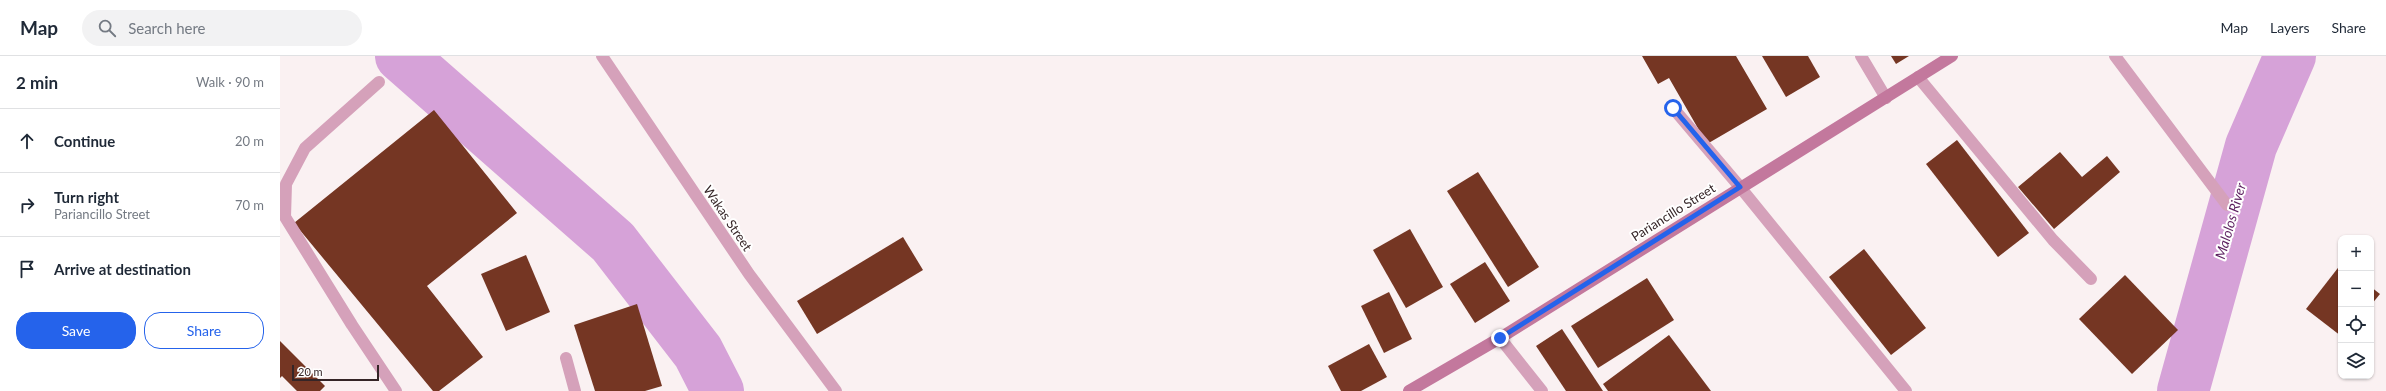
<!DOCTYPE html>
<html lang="en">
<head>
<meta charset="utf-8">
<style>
	body { margin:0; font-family:Lato,sans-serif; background:#f2f2f3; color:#1f2937 }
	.controls { position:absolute; right:12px; bottom:12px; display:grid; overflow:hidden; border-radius:8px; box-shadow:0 1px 3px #0004 }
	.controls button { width:36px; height:36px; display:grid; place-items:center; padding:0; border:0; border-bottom:1px solid #e0e1e3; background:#fff; color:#1f2937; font:20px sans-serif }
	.scale { position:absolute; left:12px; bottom:10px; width:87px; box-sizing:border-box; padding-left:4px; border:2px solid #352527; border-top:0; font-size:11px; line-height:14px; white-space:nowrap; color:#352527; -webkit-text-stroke:3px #fff; paint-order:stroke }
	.stop { position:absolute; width:12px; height:12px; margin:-9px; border:3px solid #2563eb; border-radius:50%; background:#fff }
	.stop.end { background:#2563eb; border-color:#fff; box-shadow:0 1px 4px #0008 }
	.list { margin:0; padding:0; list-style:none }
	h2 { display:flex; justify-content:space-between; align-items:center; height:52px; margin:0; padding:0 16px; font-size:17px }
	h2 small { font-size:13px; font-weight:400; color:#747a83 }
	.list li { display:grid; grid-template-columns:26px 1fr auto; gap:12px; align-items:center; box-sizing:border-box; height:64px; padding:0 16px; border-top:1px solid #e0e1e3 }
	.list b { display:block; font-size:15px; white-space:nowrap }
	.list p { margin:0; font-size:13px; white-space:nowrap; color:#747a83 }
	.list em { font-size:13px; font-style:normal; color:#747a83 }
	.actions { display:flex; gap:8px; padding:12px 16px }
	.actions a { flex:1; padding:9px 0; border:1px solid #2563eb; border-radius:16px; text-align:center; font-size:14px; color:#2563eb }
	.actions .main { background:#2563eb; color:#fff }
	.icon { flex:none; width:22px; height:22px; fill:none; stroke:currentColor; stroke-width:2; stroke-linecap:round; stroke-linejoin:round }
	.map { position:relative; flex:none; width:2106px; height:335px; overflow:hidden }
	header { display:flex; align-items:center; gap:24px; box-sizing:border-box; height:56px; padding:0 20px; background:#fff; border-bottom:1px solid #e0e1e3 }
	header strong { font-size:19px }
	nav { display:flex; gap:22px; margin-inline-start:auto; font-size:14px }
	.search { width:280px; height:36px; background:#f2f2f3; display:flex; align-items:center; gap:10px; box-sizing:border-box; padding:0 14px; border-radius:22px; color:#747a83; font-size:15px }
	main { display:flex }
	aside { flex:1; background:#fff }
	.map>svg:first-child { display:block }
</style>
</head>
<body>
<header>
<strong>Map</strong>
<div class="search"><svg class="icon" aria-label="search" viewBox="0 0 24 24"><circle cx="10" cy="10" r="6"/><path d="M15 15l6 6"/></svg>Search here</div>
<nav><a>Map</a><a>Layers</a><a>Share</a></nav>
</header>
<main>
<aside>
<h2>2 min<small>Walk · 90 m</small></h2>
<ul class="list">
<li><svg class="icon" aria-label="ahead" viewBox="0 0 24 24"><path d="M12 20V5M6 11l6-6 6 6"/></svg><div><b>Continue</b></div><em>20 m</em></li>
<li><svg class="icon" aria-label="right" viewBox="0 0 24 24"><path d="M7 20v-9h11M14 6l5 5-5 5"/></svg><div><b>Turn right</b><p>Pariancillo Street</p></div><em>70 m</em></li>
<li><svg class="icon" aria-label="arrive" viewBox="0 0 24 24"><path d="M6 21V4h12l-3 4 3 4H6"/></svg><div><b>Arrive at destination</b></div></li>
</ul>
<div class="actions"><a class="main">Save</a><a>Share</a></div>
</aside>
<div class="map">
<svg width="2106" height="335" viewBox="0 0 2106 335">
	<rect width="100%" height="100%" fill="#faf1f2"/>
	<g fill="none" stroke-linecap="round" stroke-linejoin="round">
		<!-- river -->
		<g stroke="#d6a2d8" stroke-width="52">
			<path d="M 121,0 L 333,186 L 418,296 L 438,335"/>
			<path d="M 1903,335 L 1971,90 L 2010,0"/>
		</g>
	</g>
	<!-- building -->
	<g fill="#753623">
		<path d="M 1362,0 L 1456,0 L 1487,53 L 1427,88 L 1389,22 L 1378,28 Z"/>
		<path d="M 1482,0 L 1528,0 L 1540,21 L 1506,41 Z"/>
		<path d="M 1611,0 L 1629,0 L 1616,8 Z"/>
		<path d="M 154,54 L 237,157 L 147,230 L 203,301 L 159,335 L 153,335 L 14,167 Z"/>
		<path d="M 1677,84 L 1749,177 L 1718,201 L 1646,108 Z"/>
		<path d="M 1780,96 L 1802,121 L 1827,100 L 1840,116 L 1774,173 L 1738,131 Z"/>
		<path d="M 1198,116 L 1259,211 L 1228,231 L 1167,135 Z"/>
		<path d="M 1130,173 L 1163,231 L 1126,252 L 1093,194 Z"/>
		<path d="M 623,181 L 643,214 L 537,278 L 517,245 Z"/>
		<path d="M 1584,193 L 1646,272 L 1611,299 L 1549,221 Z"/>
		<path d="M 246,199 L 270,256 L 226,275 L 201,218 Z"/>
		<path d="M 1205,206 L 1230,245 L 1195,267 L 1170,228 Z"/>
		<path d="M 2061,208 L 2061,280 L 2026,253 Z"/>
		<path d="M 1845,219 L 1898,274 L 1852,318 L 1799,263 Z"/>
		<path d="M 1367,222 L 1394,264 L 1318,312 L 1291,270 Z"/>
		<path d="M 2091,231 L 2100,238 L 2091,249 Z"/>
		<path d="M 1109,236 L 1132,283 L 1104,297 L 1081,250 Z"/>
		<path d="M 357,248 L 382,330 L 365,335 L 315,335 L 294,269 Z"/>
		<path d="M 1282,273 L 1323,335 L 1286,335 L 1256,290 Z"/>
		<path d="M 1389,279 L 1431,335 L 1328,335 L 1323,328 Z"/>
		<path d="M 0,285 L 45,330 L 40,335 L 17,335 L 2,320 L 0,322 Z"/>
		<path d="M 1089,288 L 1107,321 L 1081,335 L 1061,335 L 1048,310 Z"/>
	</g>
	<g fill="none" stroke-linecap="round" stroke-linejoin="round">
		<!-- lane -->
		<g stroke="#d5a1ba" stroke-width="12">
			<path d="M 1581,0 L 1606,42"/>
			<path d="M 99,26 L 25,92 L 6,128 L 5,161 L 72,269 L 116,335"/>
			<path d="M 1393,52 L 1460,131"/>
			<path d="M 286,302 L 295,335"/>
		</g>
		<!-- street -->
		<g stroke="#d5a1ba" stroke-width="12">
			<path d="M 322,0 L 469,218 L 556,335"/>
			<path d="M 1835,0 L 1947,149"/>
			<path d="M 1638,21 L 1773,184 L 1811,223"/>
			<path d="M 1460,131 L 1626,335"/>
			<path d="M 1220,282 L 1262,335"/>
		</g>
		<!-- secondary -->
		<path stroke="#c3789d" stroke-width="12" d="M 1129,335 L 1220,282 L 1672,0"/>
	</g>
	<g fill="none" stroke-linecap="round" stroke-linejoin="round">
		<!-- route -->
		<path stroke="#2563eb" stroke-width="5" d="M 1220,282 L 1460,131 L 1393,52"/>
	</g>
	<g text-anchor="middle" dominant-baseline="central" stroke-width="4" stroke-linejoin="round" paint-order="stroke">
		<!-- street labels -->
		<g font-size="13" fill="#352527" stroke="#fff">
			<text transform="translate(1393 156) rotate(-32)">Pariancillo Street</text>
			<text transform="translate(448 162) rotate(56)">Wakas Street</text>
		</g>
		<!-- water labels -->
		<g font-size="14" font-style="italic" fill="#5c1f5f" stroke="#fff">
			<text transform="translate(1950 165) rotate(-74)">Malolos River</text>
		</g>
	</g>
</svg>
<div class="controls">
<button>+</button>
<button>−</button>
<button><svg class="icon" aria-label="locate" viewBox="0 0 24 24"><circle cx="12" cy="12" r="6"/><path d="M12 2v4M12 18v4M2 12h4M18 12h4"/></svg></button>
<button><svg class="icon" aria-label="layers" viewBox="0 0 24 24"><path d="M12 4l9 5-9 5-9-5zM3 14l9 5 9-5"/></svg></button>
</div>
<div class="scale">20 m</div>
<div class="stop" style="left:1393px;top:52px"></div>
<div class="stop end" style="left:1220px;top:282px"></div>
</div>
</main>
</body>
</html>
